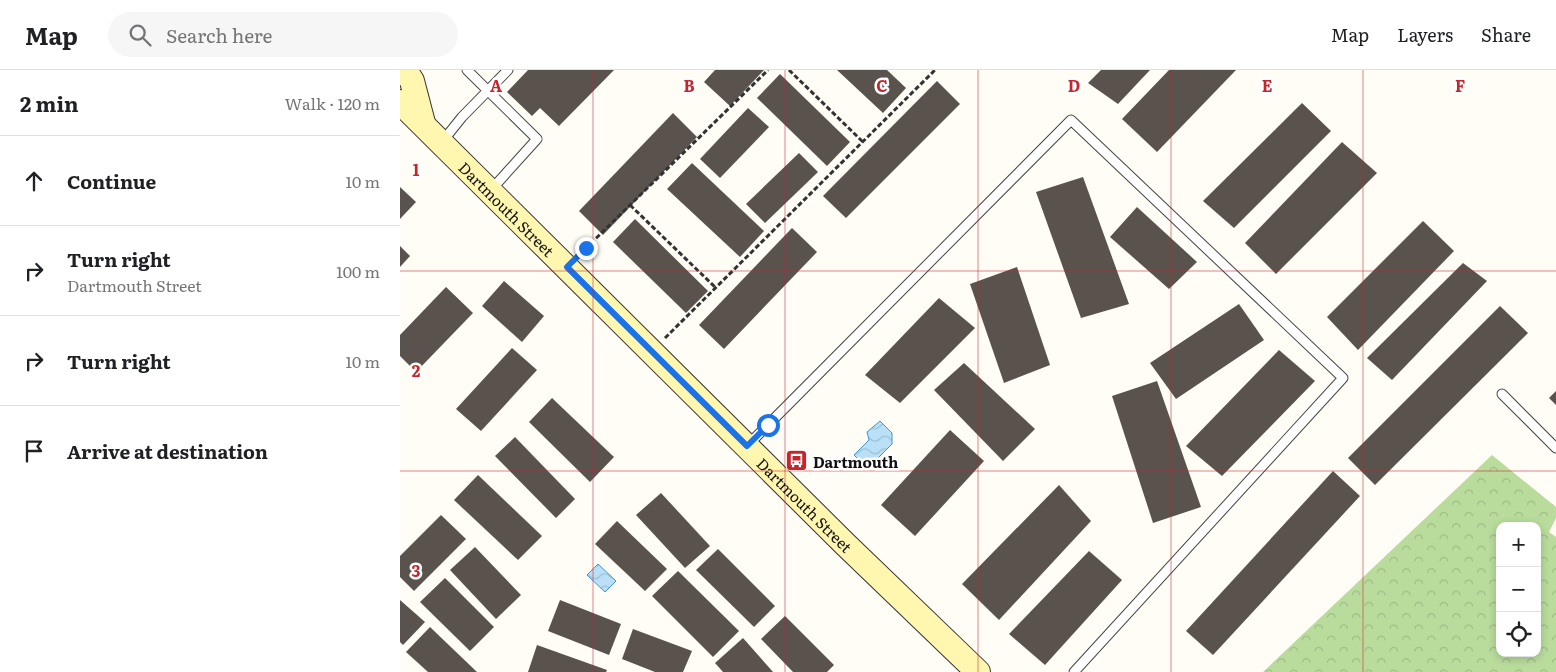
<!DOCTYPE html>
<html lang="en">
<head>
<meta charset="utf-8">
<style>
	body { margin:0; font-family:Literata,serif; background:#f6f6f6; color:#202124 }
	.controls { position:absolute; right:15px; bottom:15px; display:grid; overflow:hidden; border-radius:10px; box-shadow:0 2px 8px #0003 }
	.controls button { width:45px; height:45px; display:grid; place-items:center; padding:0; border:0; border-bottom:1px solid #e0e0e0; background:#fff; color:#202124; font:25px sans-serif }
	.stop { position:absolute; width:15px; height:15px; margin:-11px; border:4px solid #1a73e8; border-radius:50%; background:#fff }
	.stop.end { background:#1a73e8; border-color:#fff; box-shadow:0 1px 5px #0008 }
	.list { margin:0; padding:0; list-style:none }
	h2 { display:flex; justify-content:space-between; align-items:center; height:65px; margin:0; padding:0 20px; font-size:21px }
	h2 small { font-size:16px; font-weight:400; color:#757577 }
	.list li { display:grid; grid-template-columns:32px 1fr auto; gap:15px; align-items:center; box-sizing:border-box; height:90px; padding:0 20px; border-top:1px solid #e0e0e0 }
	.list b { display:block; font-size:19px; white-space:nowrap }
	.list p { margin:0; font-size:16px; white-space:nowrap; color:#757577 }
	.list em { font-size:16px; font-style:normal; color:#757577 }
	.icon { flex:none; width:28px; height:28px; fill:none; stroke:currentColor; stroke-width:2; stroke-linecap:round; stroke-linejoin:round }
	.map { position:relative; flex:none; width:1156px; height:602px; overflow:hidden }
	header { display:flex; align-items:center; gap:30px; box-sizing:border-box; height:70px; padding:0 25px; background:#fff; border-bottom:1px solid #e0e0e0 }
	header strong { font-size:24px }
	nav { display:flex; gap:28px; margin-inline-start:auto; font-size:18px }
	.search { width:350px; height:45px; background:#f6f6f6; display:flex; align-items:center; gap:12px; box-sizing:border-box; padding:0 18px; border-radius:28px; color:#757577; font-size:19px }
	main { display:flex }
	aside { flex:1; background:#fff }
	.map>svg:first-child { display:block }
</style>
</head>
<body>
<header>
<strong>Map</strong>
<div class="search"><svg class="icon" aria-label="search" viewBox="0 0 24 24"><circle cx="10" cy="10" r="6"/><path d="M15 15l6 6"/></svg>Search here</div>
<nav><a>Map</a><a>Layers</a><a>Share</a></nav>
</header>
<main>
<aside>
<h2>2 min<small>Walk · 120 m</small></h2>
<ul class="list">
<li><svg class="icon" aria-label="ahead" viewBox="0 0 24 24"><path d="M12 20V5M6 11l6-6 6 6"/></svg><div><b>Continue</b></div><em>10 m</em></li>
<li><svg class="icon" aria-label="right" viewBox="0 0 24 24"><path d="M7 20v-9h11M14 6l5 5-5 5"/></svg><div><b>Turn right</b><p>Dartmouth Street</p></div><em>100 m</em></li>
<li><svg class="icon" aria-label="right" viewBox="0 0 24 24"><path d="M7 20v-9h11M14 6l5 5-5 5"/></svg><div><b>Turn right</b></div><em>10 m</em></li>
<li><svg class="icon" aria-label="arrive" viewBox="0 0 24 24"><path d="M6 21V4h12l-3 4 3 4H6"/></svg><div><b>Arrive at destination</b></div></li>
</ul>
</aside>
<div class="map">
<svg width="1156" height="602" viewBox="0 0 1156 602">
	<defs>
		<pattern id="forest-crowns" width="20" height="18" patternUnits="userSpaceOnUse" patternTransform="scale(1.25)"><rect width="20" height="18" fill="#b9dc9c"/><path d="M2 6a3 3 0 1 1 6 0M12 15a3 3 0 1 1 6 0" fill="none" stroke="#9ebc85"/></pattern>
		<pattern id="water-waves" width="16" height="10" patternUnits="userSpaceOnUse" patternTransform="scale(1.25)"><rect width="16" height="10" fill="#b9e0f7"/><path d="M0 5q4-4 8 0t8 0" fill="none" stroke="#9ebfd3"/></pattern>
	</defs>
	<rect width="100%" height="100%" fill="#fffdf5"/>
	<!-- forest -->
	<path fill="url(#forest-crowns)" fill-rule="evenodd" d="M 1092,385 L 1156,437 L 1156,448 L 1149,462 L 1156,467 L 1156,602 L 863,602 ZM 1100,456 L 1137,456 L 1137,583 L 1100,583 Z"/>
	<!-- water -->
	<g fill="url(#water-waves)" stroke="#3f96cf">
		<path d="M 480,351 L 492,363 L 492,374 L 475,391 L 470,389 L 464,395 L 454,385 L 469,370 L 467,362 Z"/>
		<path d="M 198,494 L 216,511 L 205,522 L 187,505 Z"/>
	</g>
	<!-- building -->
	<g fill="#5a524d">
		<path d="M 128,0 L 214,0 L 159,56 L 140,38 L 132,46 L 107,22 Z"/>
		<path d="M 315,0 L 364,0 L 330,36 L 304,12 Z"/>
		<path d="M 437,0 L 487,0 L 506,18 L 483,43 Z"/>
		<path d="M 701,0 L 750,0 L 718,34 L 688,13 Z"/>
		<path d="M 769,0 L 836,0 L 757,82 L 722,49 Z"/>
		<path d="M 380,4 L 450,72 L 427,96 L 357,28 Z"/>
		<path d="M 537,11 L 560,34 L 446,148 L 423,126 Z"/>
		<path d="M 902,33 L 931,61 L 834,158 L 803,131 Z"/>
		<path d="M 348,38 L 369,57 L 320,108 L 300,89 Z"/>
		<path d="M 273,43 L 297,67 L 203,165 L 179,141 Z"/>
		<path d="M 942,72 L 977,103 L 876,204 L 845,173 Z"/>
		<path d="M 399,83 L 418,102 L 365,153 L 346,134 Z"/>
		<path d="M 292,93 L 364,161 L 340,187 L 267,119 Z"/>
		<path d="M 683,107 L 729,234 L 681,248 L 636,122 Z"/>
		<path d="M 0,117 L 16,132 L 0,149 Z"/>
		<path d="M 737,137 L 797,192 L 769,219 L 710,167 Z"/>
		<path d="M 235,149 L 308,221 L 286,243 L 213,172 Z"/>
		<path d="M 1023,151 L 1054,181 L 958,280 L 927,247 Z"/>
		<path d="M 392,158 L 417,182 L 324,279 L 299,255 Z"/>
		<path d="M 0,176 L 10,186 L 0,197 Z"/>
		<path d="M 1063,193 L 1087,211 L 992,310 L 967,288 Z"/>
		<path d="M 617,197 L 650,295 L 604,313 L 570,214 Z"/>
		<path d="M 104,211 L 144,246 L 122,272 L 82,236 Z"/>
		<path d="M 46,217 L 73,243 L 16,302 L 0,286 L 0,265 Z"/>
		<path d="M 539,228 L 575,258 L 500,333 L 465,305 Z"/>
		<path d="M 839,234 L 864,270 L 776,329 L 750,293 Z"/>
		<path d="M 1100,236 L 1128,263 L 975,415 L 948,388 Z"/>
		<path d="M 112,278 L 137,300 L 81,361 L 56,339 Z"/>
		<path d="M 879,280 L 915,311 L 822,406 L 786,376 Z"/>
		<path d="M 564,293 L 635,359 L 603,391 L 534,320 Z"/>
		<path d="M 757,311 L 801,437 L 753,453 L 712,326 Z"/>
		<path d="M 1156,321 L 1156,335 L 1149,328 Z"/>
		<path d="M 152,328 L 214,387 L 190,412 L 129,352 Z"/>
		<path d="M 550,360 L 584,391 L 515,466 L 481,435 Z"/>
		<path d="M 115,367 L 175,429 L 156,448 L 95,386 Z"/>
		<path d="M 933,401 L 960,426 L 813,585 L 786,561 Z"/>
		<path d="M 78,405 L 142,466 L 118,490 L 54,430 Z"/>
		<path d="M 659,415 L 691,451 L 599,550 L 562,514 Z"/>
		<path d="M 261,423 L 310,476 L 285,498 L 236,445 Z"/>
		<path d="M 41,445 L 66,469 L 14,521 L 0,507 L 0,486 Z"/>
		<path d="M 217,451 L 267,499 L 245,521 L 195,474 Z"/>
		<path d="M 75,477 L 121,525 L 96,549 L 50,500 Z"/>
		<path d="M 318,479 L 375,536 L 354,557 L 296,500 Z"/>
		<path d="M 689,481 L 722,510 L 645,595 L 609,564 Z"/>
		<path d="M 278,501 L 339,561 L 313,587 L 252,526 Z"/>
		<path d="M 45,508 L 94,557 L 70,581 L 20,532 Z"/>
		<path d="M 0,530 L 25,552 L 3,575 L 0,572 Z"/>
		<path d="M 160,530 L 221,554 L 209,585 L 148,561 Z"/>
		<path d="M 385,546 L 434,595 L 427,602 L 393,602 L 361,569 Z"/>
		<path d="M 30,557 L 77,602 L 28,602 L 6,582 Z"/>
		<path d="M 233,559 L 292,581 L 283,602 L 255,602 L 222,589 Z"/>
		<path d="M 343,568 L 373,602 L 323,602 L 315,593 Z"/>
		<path d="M 137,575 L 207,600 L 206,602 L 128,602 Z"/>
	</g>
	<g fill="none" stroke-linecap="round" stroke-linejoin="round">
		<defs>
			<g id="lane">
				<path d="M 67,0 L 137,69 L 91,120"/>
				<path d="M 42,72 L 62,47 L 108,0"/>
				<path d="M 1102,324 L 1156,378"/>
				<path d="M 347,376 L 671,50 L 943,308 L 674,602"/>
			</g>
			<g id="secondary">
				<path d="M 5,0 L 12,11 L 23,53"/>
				<path id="s1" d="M 0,32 L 445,474 L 578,602"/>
			</g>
		</defs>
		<!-- lane casing -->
		<use href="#lane" stroke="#444" stroke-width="11"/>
		<!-- secondary casing -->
		<use href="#secondary" stroke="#333" stroke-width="26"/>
		<!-- path -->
		<g stroke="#333" stroke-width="3" stroke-dasharray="5 2.5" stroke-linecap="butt">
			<path d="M 389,0 L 463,72"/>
			<path d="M 230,135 L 316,218"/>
			<path d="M 180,184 L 368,0"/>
			<path d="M 265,268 L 535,0"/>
		</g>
		<!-- lane -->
		<use href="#lane" stroke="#fff" stroke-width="9"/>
		<!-- secondary -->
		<use href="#secondary" stroke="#fff6b0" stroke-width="24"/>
	</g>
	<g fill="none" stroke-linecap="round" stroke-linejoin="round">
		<!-- route -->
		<path stroke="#1a73e8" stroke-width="6" d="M 186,178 L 167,197 L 347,376 L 368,355"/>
	</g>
	<!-- grid -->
	<path fill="none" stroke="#c4262e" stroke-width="1" stroke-opacity="0.55" d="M 193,0 L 193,602M 385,0 L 385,602M 578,0 L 578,602M 771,0 L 771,602M 963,0 L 963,602M 0,201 L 1156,201M 0,401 L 1156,401"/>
	<!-- icons -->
	<defs>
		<symbol id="bus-square" viewBox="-11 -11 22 22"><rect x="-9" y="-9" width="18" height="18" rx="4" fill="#c4262e" stroke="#fff"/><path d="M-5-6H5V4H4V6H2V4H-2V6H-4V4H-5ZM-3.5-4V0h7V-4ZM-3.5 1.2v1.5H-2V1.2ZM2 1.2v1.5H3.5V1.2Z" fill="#fff"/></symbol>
	</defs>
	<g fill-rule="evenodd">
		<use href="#bus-square" x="384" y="378" width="25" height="25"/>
	</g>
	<g text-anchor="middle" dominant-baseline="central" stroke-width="5" stroke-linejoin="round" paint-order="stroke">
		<!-- street labels -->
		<g font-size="15" fill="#111" stroke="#fff">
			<text stroke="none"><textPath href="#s1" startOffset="151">Dartmouth Street</textPath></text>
			<text stroke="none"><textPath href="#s1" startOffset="571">Dartmouth Street</textPath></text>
		</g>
		<!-- poi labels -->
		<g font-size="15" font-weight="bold" fill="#111" stroke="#fff" text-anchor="start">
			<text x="413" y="391">Dartmouth</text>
		</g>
	</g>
	<g font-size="16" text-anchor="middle" font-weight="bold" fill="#c4262e" stroke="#fff" stroke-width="5" stroke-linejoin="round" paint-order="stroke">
		<text x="96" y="22">A</text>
		<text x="289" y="22">B</text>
		<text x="482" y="22">C</text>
		<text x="674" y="22">D</text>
		<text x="867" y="22">E</text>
		<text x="1060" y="22">F</text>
		<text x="16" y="106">1</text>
		<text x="16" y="307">2</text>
		<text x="16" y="507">3</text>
	</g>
</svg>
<div class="controls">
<button>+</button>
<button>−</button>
<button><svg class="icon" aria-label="locate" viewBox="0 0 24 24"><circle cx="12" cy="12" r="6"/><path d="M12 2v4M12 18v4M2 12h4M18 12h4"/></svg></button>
</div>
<div class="stop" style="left:368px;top:355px"></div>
<div class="stop end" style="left:186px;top:178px"></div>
</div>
</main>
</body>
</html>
